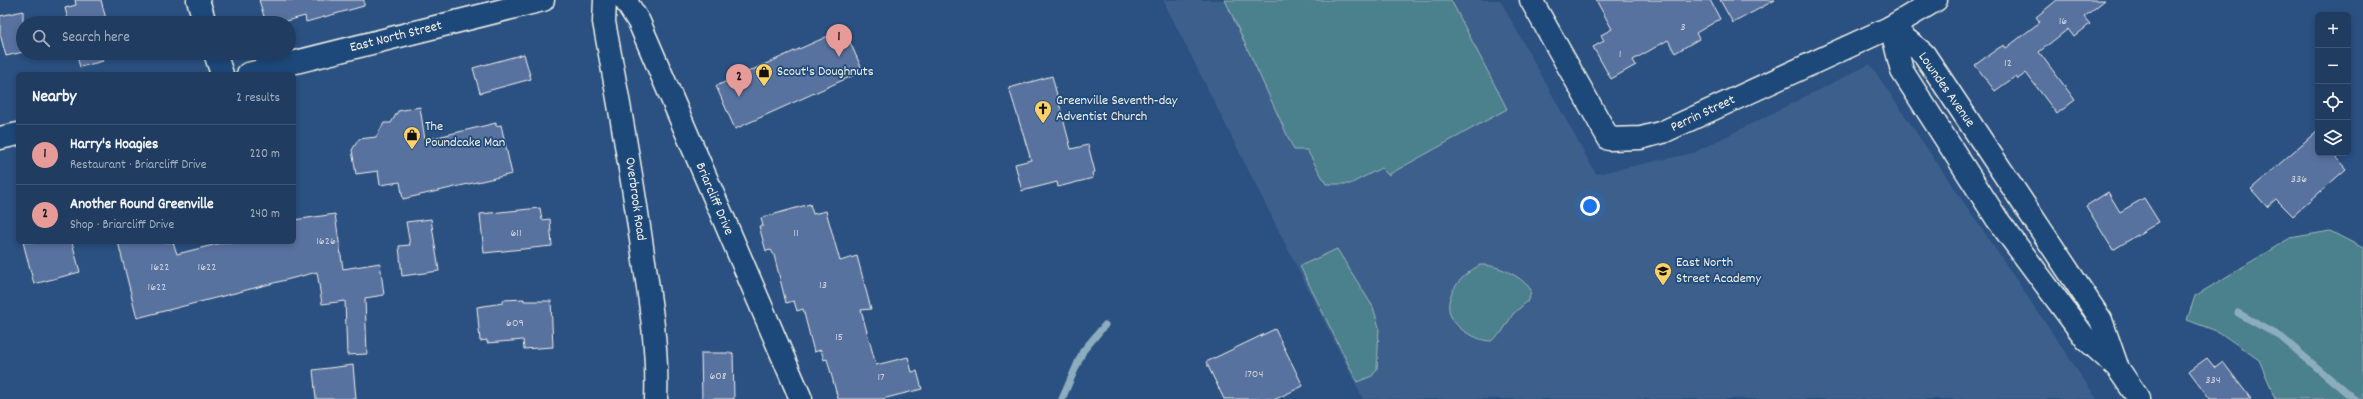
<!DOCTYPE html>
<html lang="en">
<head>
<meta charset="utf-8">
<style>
	body { margin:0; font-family:Dekko,sans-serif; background:#2d486a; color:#f1f3f6 }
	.controls { position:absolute; right:12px; top:12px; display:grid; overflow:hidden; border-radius:6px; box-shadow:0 2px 6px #0003 }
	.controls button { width:36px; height:36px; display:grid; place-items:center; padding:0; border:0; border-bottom:1px solid #3d5676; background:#203d61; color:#f1f3f6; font:20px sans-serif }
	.you { position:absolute; left:1590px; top:206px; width:14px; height:14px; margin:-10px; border:3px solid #fff; border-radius:50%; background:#1a73e8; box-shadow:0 0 0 6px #1a73e833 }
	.badge { display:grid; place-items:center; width:26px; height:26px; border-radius:50%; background:#e69b98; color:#111; font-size:13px; font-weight:700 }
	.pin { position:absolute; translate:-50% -33px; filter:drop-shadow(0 1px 2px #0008) }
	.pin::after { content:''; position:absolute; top:21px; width:14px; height:12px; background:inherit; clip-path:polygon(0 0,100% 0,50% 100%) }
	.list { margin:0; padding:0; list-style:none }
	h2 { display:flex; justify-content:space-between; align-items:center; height:52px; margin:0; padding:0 16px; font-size:17px }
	h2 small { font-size:13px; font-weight:400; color:#a2aebd }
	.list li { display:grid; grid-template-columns:26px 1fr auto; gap:12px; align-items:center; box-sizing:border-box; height:60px; padding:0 16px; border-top:1px solid #3d5676 }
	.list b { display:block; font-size:15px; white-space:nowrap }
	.list p { margin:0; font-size:13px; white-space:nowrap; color:#a2aebd }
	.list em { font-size:13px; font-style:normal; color:#a2aebd }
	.icon { flex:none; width:22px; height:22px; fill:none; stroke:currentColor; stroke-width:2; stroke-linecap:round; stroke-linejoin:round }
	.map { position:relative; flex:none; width:2363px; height:399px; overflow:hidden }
	.search { position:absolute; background:#203d61; box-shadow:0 2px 6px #0003; left:16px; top:16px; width:280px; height:44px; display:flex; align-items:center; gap:10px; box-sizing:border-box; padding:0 14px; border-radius:22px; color:#a2aebd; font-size:15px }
	.panel { position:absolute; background:#203d61; box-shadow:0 2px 6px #0003; left:16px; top:72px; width:280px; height:172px; border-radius:6px }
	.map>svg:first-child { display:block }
</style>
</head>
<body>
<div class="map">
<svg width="2363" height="399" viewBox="0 0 2363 399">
	<rect width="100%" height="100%" fill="#2a5181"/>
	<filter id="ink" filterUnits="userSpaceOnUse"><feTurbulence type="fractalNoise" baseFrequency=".025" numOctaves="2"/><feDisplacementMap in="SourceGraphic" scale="8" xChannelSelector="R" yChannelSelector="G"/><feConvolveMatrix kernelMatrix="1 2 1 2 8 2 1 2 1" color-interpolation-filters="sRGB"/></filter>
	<g filter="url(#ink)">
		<!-- built -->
		<path fill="#3c5e8c" d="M 1163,0 L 1500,0 L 1596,174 L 1693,153 L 1870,64 L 2097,399 L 1363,399 Z"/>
		<!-- green -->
		<g fill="#4b808d" stroke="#a0b8ba">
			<path d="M 1225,0 L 1451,0 L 1507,109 L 1388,175 L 1381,168 L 1350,184 L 1326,184 L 1307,150 L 1294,150 Z"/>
			<path d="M 2330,231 L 2363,248 L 2363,399 L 2276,399 L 2259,360 L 2219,332 L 2187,320 L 2195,296 L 2290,238 Z"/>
			<path d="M 1337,249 L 1373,307 L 1379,327 L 1377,369 L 1372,376 L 1357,382 L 1300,266 Z"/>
			<path d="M 1480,265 C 1496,264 1522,276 1531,290 L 1529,300 L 1513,314 L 1502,332 L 1491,341 C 1482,341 1475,337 1467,333 C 1433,312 1452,280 1480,265 Z"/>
		</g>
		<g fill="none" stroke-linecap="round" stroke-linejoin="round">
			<!-- stream -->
			<g stroke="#8cadbd" stroke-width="7">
				<path d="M 2238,313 L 2281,337 L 2354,399"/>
				<path d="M 1062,399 L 1083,351 L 1105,325"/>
			</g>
		</g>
		<!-- building -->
		<g fill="#5972a0" stroke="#f4f1e8">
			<path d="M 75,0 L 101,0 L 107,23 L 69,23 L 65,8 L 76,5 Z"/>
			<path d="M 259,0 L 364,0 L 364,6 L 306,22 L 305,16 L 279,23 L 266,23 Z"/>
			<path d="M 1596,0 L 1710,0 L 1720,19 L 1696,33 L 1699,39 L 1675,53 L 1668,40 L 1633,60 L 1636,65 L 1611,79 L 1593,47 L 1604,41 L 1601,35 L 1612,29 Z"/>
			<path d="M 1720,0 L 1775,0 L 1733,23 Z"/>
			<path d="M 2057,0 L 2105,0 L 2084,17 L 2090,24 L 2074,37 L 2068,29 L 2039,52 L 2075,100 L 2057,114 L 2026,73 L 2018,79 L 2016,76 L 1995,91 L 1975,65 L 1997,49 L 2004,45 L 2006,48 L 2040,22 L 2036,17 Z"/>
			<path d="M 23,11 L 23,52 L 6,56 L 0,34 L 0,16 Z"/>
			<path d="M 844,29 L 863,71 L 735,129 L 716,86 Z"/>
			<path d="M 76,53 L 101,53 L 103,61 L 80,67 Z"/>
			<path d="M 524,54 L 531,79 L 480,93 L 473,68 Z"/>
			<path d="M 1052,76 L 1071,149 L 1088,145 L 1095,172 L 1092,173 L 1093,178 L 1058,187 L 1057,182 L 1022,191 L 1015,164 L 1031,160 L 1009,88 Z"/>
			<path d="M 420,107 L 425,140 L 496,123 L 496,126 L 501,125 L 512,174 L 403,199 L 400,182 L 380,185 L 378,171 L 356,174 L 352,150 L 359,139 L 376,137 L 384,123 L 391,123 L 398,111 Z"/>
			<path d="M 2318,130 L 2318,153 L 2332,153 L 2346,169 L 2293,216 L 2276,199 L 2267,207 L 2251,189 Z"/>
			<path d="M 2108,192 L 2120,212 L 2144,198 L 2159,222 L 2113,250 L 2086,206 Z"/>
			<path d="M 810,204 L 813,214 L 826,211 L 840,261 L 857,256 L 871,309 L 861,310 L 876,365 L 908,357 L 912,372 L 917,371 L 922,389 L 882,399 L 838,399 L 827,359 L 824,360 L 821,350 L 814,352 L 803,309 L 797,311 L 794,301 L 786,303 L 774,255 L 771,250 L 766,251 L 759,226 L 763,226 L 761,218 Z"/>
			<path d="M 540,208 L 542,220 L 550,219 L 552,246 L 484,253 L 480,214 Z"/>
			<path d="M 335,214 L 343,269 L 380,263 L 384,295 L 365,298 L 367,354 L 347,355 L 345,301 L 322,304 L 317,272 L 137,318 L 118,242 L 173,242 L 177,254 L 225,242 L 294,242 L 294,220 Z"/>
			<path d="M 431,219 L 439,271 L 402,276 L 399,246 L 410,245 L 406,222 Z"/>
			<path d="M 23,242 L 72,242 L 80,272 L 34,284 Z"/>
			<path d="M 524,299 L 524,301 L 551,301 L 553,347 L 524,349 L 523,340 L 487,343 L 487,340 L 480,341 L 477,307 L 503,303 L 503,300 Z"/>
			<path d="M 1275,329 L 1303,386 L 1276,399 L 1224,399 L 1206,362 Z"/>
			<path d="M 701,353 L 733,353 L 734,399 L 702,399 Z"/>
			<path d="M 2207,358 L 2215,368 L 2223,362 L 2251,399 L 2210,399 L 2189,371 Z"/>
			<path d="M 353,365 L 356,399 L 316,399 L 313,370 Z"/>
		</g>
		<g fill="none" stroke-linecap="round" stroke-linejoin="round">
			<defs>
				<g id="minor">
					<path d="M 198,0 L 205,23"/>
					<path d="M 605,0 L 604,22 C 619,102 633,181 644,261 C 651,306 658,353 656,399"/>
					<path d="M 625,0 L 639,22 L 801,399"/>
					<path d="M 1531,0 L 1609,139 L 1641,138 L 1663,132 L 1891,27 L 1936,0"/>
					<path d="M 1891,27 L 1902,71 L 1997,219 L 2086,339 L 2117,367 L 2139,399"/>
					<path d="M 1891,27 L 1924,54 L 2101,320 L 2117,366"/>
					<path d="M 215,53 L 222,74"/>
				</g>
				<g id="major">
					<path d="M 248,74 L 543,0"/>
					<path d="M 0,138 L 18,134"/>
				</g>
			</defs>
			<!-- minor casing -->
			<use href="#minor" stroke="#f4f1e8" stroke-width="25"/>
			<!-- major casing -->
			<use href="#major" stroke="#f4f1e8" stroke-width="25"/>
			<!-- minor -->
			<use href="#minor" stroke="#1f4a7a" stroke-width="22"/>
			<!-- major -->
			<use href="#major" stroke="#1f4a7a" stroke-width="22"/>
		</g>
	</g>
	<!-- icons -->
	<defs>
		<symbol id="shop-pin" viewBox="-11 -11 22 30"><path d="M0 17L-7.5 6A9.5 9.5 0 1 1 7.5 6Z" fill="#ffd166" stroke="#1f4a7a"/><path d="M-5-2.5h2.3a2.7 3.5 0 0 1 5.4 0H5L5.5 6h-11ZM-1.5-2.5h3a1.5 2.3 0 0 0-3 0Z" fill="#111"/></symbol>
		<symbol id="church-pin" viewBox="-11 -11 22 30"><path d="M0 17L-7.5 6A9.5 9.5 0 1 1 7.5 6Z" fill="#ffd166" stroke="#1f4a7a"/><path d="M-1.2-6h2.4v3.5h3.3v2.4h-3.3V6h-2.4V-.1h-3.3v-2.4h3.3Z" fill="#111"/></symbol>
		<symbol id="school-pin" viewBox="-11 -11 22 30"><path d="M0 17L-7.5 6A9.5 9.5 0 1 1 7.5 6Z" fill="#ffd166" stroke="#1f4a7a"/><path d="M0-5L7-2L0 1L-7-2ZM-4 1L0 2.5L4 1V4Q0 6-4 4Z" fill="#111"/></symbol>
	</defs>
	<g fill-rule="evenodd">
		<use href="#shop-pin" x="754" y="62" width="20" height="27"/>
		<use href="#church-pin" x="1033" y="99" width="20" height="27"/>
		<use href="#shop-pin" x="402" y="125" width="20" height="27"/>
		<use href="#school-pin" x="1653" y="261" width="20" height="27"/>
	</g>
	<g text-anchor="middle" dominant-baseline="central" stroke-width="3.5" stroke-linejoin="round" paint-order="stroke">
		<!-- number labels -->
		<g font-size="12" fill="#cdd1d6">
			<text x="2063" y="21">16</text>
			<text x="1683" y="27">3</text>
			<text x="1620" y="54">1</text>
			<text x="2008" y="63">12</text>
			<text x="2299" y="179">336</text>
			<text x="516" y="233">611</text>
			<text x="796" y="233">11</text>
			<text x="326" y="241">1626</text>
			<text x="160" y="267">1622</text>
			<text x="207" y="267">1622</text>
			<text x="823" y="285">13</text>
			<text x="157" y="287">1622</text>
			<text x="515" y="323">609</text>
			<text x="839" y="337">15</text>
			<text x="1254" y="374">1704</text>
			<text x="718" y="376">608</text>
			<text x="881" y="377">17</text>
			<text x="2213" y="380">334</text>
		</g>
		<!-- street labels -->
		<g font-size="14" fill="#f4f1e8" stroke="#1f4a7a">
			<text transform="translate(396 37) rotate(-14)">East North Street</text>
			<text transform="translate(1946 90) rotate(55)">Lowndes Avenue</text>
			<text transform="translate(1703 114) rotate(-25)">Perrin Street</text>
			<text transform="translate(635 199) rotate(82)">Overbrook Road</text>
			<text transform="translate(714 199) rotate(67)">Briarcliff Drive</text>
		</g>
		<!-- poi labels -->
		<g font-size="14" fill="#f4f1e8" stroke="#1f4a7a" text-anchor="start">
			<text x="777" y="72">Scout's Doughnuts</text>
			<text x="1056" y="101">Greenville Seventh-day<tspan x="1056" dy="16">Adventist Church</tspan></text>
			<text x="425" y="127">The<tspan x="425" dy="16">Poundcake Man</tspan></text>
			<text x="1676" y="263">East North<tspan x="1676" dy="16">Street Academy</tspan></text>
		</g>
	</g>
</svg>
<div class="controls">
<button>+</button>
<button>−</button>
<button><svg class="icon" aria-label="locate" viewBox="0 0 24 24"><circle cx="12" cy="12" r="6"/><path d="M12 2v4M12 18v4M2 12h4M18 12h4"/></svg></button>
<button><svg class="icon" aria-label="layers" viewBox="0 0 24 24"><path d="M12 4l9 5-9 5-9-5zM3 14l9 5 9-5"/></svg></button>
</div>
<div class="you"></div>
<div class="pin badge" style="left:839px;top:57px">1</div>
<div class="pin badge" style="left:739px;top:97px">2</div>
<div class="search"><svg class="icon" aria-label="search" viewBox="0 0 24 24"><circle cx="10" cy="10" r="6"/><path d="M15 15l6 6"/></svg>Search here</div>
<section class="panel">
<h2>Nearby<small>2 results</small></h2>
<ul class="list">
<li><span class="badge">1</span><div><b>Harry's Hoagies</b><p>Restaurant · Briarcliff Drive</p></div><em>220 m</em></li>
<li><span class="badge">2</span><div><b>Another Round Greenville</b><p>Shop · Briarcliff Drive</p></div><em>240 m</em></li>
</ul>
</section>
</div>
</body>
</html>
